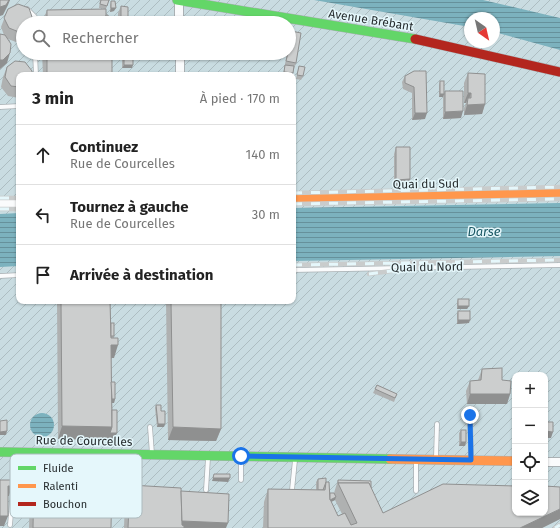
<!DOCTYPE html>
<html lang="fr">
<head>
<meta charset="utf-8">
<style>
	body { margin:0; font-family:"Fira Sans",sans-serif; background:#f6f6f6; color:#222 }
	.controls { position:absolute; right:12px; bottom:12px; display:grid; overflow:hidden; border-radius:8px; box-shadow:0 1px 3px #0004 }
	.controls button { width:36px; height:36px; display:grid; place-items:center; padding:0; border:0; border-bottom:1px solid #e0e0e0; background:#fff; color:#222; font:20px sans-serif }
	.compass { position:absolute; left:464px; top:12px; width:36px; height:36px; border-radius:50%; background:#fff; box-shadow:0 1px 3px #0004; rotate:146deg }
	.stop { position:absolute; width:12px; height:12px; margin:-9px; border:3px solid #1a73e8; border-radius:50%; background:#fff }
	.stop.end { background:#1a73e8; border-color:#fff; box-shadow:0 1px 4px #0008 }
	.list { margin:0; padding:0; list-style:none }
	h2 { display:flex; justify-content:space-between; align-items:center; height:52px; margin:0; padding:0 16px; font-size:17px }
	h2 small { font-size:13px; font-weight:400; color:#767676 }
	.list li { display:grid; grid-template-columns:26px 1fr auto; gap:12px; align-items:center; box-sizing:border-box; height:60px; padding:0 16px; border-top:1px solid #e0e0e0 }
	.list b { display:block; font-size:15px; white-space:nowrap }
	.list p { margin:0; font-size:13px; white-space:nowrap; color:#767676 }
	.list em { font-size:13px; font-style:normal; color:#767676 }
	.icon { flex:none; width:22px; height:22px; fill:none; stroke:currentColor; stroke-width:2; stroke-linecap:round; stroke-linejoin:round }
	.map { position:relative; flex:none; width:560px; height:528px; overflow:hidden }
	.search { position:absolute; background:#fff; box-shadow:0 1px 3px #0004; left:16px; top:16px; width:280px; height:44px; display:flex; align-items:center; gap:10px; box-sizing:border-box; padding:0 14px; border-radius:22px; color:#767676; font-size:15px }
	.panel { position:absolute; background:#fff; box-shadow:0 1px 3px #0004; left:16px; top:72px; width:280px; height:232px; border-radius:8px }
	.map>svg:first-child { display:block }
</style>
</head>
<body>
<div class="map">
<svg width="560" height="528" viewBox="0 0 560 528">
	<defs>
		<pattern id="industrial-furrows" width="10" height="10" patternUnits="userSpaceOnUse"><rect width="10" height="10" fill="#c9dce1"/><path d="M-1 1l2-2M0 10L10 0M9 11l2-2" fill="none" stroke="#adbdc1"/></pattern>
		<pattern id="water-rules" width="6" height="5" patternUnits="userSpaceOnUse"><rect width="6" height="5" fill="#7cb2be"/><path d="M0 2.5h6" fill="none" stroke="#66919b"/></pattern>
	</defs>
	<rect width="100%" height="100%" fill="#dde6e9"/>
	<!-- industrial -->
	<path fill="url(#industrial-furrows)" fill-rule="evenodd" d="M 0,0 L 560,0 L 560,528 L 0,528 ZM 470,18 L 494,18 L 494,42 L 470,42 ZM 23,23 L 289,23 L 289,53 L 23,53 ZM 19,75 L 293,75 L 293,301 L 19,301 ZM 515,375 L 545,375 L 545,513 L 515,513 Z"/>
	<!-- water -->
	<g fill="url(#water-rules)">
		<path d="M 314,0 L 483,0 L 560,18 L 560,50 L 494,32 L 494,18 L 470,18 L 470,27 Z"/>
		<path d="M 560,203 L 560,256 L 293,261 L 293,208 Z"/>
		<path d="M 19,213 L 19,266 L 0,267 L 0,214 Z"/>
		<circle cx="42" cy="425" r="12"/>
	</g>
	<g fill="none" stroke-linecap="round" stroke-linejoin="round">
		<defs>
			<g id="lane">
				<path d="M 27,9 L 35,17 L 35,23"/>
				<path d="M 35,53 L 36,75"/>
				<path d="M 0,107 L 19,106"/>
				<path d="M 293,270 L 560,265"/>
				<path d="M 0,276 L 19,275"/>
				<path d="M 470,415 L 471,458"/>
				<path d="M 150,427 L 152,454"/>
				<path d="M 436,457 L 437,424"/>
				<path d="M 241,459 L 241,480"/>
				<path d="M 0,485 L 36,486"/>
				<path d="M 206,490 L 208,458"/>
				<path d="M 292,490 L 295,460"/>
				<path d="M 416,491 L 416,460"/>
				<path d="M 10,525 L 16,455"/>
			</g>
			<g id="street">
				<path d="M 179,0 L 179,23"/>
				<path d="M 180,53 L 180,75"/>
				<path d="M 0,204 L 19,204"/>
				<path d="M 545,462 L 560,462"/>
			</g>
			<g id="fast">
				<path d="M 177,0 L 415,39"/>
				<path d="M 0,452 L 390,459"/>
			</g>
			<g id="slow">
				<path d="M 293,199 L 560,193"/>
				<path d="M 390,459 L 515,461"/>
			</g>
			<path id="jam" d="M 415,39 L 560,72"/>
		</defs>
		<!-- lane casing -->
		<use href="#lane" stroke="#aab1b4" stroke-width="5.5"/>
		<!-- street casing -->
		<use href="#street" stroke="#aab1b4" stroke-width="10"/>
		<!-- fast casing -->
		<use href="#fast" stroke="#aab1b4" stroke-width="10"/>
		<!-- slow casing -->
		<use href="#slow" stroke="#aab1b4" stroke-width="10"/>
		<!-- jam casing -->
		<use href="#jam" stroke="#aab1b4" stroke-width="10"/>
		<!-- lane -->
		<use href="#lane" stroke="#fafbfc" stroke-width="4"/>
		<!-- street -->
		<use href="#street" stroke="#fafbfc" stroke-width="8"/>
		<!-- fast -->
		<use href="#fast" stroke="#63d668" stroke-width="9"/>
		<!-- slow -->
		<use href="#slow" stroke="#ff974d" stroke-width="9"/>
		<!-- jam -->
		<use href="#jam" stroke="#b3261e" stroke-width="9"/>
		<defs>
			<g id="rail">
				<path d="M 293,193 L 560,187"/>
				<path d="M 0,198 L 19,198"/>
				<path d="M 293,204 L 560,199"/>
				<path d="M 0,209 L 19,209"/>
				<path d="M 293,265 L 560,260"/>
				<path d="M 369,274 L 421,267"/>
				<path d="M 555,528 L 560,525"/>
			</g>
		</defs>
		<!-- rail casing -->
		<use href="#rail" stroke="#c9cccc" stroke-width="4.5"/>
		<!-- rail -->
		<use href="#rail" stroke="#e5f7fb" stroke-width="3" stroke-dasharray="9" stroke-linecap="butt"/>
	</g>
	<!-- wall -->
	<g fill="#afb1b1" fill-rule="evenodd">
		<path d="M 100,0 L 109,0 L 106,9 L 106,15 L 109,23 L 42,23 L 47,10 L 105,9 L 99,8 Z"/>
		<path d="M 111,1 L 114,11 L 110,12 L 110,5 Z"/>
		<path d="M 121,6 L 128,23 L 118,23 L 118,13 Z"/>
		<path d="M 29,8 L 16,42 L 8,39 L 7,63 L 0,69 L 0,34 L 4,35 L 1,27 L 8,9 Z"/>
		<path d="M 291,31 L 296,63 L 292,75 L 283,75 L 287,53 L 289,53 L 289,38 Z"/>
		<path d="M 42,53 L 109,53 L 109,58 L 112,75 L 43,75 Z"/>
		<path d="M 124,57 L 132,68 L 122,68 L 122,60 Z"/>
		<path d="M 299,66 L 303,76 L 301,80 L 296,79 Z"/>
		<path d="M 7,67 L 19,75 L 19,98 L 8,96 L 1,87 L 3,77 Z"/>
		<path d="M 414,71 L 425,119 L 412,120 L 412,93 L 403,89 L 402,82 L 405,76 Z"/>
		<path d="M 468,73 L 485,104 L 482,114 L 464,115 L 464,108 L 466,103 L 464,103 L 464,83 Z"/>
		<path d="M 440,81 L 444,94 L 445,91 L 461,118 L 443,119 L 443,97 L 439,97 L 439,85 Z"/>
		<path d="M 396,147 L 410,179 L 408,186 L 394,186 L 394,154 Z"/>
		<path d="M 458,299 L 469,306 L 467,309 L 457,309 L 457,302 Z"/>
		<path d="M 57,301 L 110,301 L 111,323 L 114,338 L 114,358 L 111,358 L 111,382 L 115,399 L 114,403 L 112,403 L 114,440 L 58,439 Z"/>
		<path d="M 166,301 L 221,301 L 221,429 L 216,441 L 168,440 Z"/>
		<path d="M 458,311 L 469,323 L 457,324 L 457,314 Z"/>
		<path d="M 482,369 L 502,380 L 510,394 L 507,404 L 467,404 L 466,391 L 470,381 L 478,380 Z"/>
		<path d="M 377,385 L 397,394 L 394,402 L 373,393 Z"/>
		<path d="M 156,405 L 161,411 L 164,427 L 157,427 L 155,408 Z"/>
		<path d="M 461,430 L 466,442 L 465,446 L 459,446 L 459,433 Z"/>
		<path d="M 34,477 L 111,528 L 29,528 L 30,489 Z"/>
		<path d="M 318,479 L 326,482 L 330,493 L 334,493 L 338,480 L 371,488 L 383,513 L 560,519 L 542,528 L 263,528 L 264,502 L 268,489 L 316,490 L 316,482 ZM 335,500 L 342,514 L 338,516 L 331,502 Z"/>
		<path d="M 130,485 L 181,491 L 226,528 L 124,528 L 125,498 Z"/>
	</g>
	<!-- shaded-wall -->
	<g fill="#8f9090">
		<path d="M 9,0 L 10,0 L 8,5 L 3,15 L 0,16 L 0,7 Z"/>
		<path d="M 111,8 L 116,8 L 114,11 L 110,12 Z"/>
		<path d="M 47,21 L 80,21 L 79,23 L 46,23 Z"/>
		<path d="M 23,30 L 23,38 L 16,42 L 19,32 Z"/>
		<path d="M 10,53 L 7,63 L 0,69 L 0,60 Z"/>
		<path d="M 124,65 L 133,65 L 132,68 L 122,68 Z"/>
		<path d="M 284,72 L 293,73 L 292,75 L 283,75 Z"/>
		<path d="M 468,93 L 471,93 L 468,102 L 468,98 L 466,103 L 464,103 Z"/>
		<path d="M 440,94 L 444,94 L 443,97 L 439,97 Z"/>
		<path d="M 485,104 L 482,114 L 464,115 L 467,105 Z"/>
		<path d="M 463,111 L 461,118 L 443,119 L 445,112 Z"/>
		<path d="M 415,113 L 427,113 L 425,119 L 412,120 Z"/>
		<path d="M 410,179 L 408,186 L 394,186 L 396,180 Z"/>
		<path d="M 458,306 L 469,306 L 467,309 L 457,309 Z"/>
		<path d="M 458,320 L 470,320 L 469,323 L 457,324 Z"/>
		<path d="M 111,345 L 118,345 L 114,358 L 106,358 Z"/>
		<path d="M 470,394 L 510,394 L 507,404 L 467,404 Z"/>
		<path d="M 108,399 L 115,399 L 114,403 L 107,403 Z"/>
		<path d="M 158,424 L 165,424 L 164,427 L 157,427 Z"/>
		<path d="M 62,426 L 112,427 L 117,433 L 114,440 L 58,439 Z"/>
		<path d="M 173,427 L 221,429 L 216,441 L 168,440 Z"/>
		<path d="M 7,431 L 6,435 L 0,435 L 0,432 Z"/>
		<path d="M 545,431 L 553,432 L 551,438 L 545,438 Z"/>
		<path d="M 461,442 L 466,442 L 465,446 L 459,446 Z"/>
		<path d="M 213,478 L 230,478 L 228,482 L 212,481 Z"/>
		<path d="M 8,486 L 12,486 L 9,496 L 4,496 Z"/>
		<path d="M 336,497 L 335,500 L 325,505 L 326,502 Z"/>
		<path d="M 560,509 L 560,519 L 542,528 L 520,528 Z"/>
		<path d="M 0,516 L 8,516 L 4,526 L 0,526 Z"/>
		<path d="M 181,521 L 228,523 L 226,528 L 179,528 Z"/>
	</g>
	<!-- building -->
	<g fill="#cccece" stroke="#8f9090">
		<path d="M 0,0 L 9,0 L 6,5 L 0,7 Z"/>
		<path d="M 101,0 L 109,0 L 107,6 L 100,4 Z"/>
		<path d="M 111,1 L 115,1 L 116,8 L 111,8 Z"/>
		<path d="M 18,4 L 29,8 L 32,17 L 30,23 L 23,23 L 23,30 L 19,32 L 9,28 L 4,18 L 8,9 Z"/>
		<path d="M 121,6 L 128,7 L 128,23 L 121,23 Z"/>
		<path d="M 106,9 L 106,23 L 80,23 L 80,21 L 47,21 L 47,10 Z"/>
		<path d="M 106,15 L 108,15 L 109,23 L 106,23 Z"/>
		<path d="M 291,31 L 301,33 L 296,63 L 286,61 L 288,53 L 289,53 L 289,46 Z"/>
		<path d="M 0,34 L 5,35 L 11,44 L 10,53 L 3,60 L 0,60 Z"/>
		<path d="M 47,53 L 106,53 L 107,58 L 112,58 L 112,75 L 47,75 Z"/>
		<path d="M 106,53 L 109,53 L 109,58 L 107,58 Z"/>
		<path d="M 133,56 L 133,65 L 124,65 L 124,57 Z"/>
		<path d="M 15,61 L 25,62 L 32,71 L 32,75 L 19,75 L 19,87 L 11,86 L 5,77 L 7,67 Z"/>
		<path d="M 285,65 L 294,66 L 293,73 L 284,72 Z"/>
		<path d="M 299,66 L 305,67 L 303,76 L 297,75 Z"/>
		<path d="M 414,71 L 426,71 L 427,113 L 415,113 L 414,87 L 405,83 L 405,76 Z"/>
		<path d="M 468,73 L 485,74 L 485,104 L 467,105 L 468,98 L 471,98 L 471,93 L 468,93 Z"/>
		<rect x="440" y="81" width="4" height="13"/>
		<path d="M 445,91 L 463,91 L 463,111 L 445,112 Z"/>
		<path d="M 396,147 L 410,147 L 410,179 L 396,180 Z"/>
		<rect x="458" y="299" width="11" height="7"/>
		<path d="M 61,301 L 110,301 L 111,338 L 118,338 L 118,345 L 111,345 L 112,427 L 62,426 Z"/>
		<path d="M 171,301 L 221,301 L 221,429 L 173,427 Z"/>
		<rect x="458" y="311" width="12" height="9"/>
		<rect x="111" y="323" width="3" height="13"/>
		<path d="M 502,368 L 502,380 L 511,381 L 510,394 L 470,394 L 470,381 L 481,380 L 482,369 Z"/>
		<path d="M 111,382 L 115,382 L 115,399 L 112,399 Z"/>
		<path d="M 377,385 L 397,394 L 395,398 L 375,389 Z"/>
		<path d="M 156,405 L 161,405 L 161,411 L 165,411 L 165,424 L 158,424 Z"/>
		<path d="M 112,410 L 117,410 L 117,433 L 110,433 L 112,427 Z"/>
		<path d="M 7,420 L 7,431 L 0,432 L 0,421 Z"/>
		<path d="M 545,422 L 553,422 L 553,432 L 545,431 Z"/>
		<rect x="461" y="430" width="5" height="12"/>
		<path d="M 214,474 L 230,474 L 230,478 L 213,478 Z"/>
		<path d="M 34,477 L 112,478 L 111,528 L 33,528 Z"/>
		<path d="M 326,478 L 326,482 L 323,490 L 318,490 L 318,479 Z"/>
		<path d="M 0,480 L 13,480 L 12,486 L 8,486 L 8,516 L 0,516 Z"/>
		<path d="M 338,480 L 371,481 L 371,488 L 369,483 L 338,483 Z"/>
		<path d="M 326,482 L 329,482 L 330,499 L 338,516 L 345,513 L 351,525 L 357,523 L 338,483 L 369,483 L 383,513 L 443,484 L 515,486 L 515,513 L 545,513 L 545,486 L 560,487 L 560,509 L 520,528 L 268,528 L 268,489 L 325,490 Z"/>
		<path d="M 130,485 L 181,488 L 182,525 L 184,526 L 184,528 L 128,528 Z"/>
		<path d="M 181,491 L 229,494 L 228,523 L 182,521 Z"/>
		<path d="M 330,493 L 334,493 L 336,497 L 330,500 Z"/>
	</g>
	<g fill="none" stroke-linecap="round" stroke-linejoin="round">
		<!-- route -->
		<path stroke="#1a73e8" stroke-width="5" d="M 241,456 L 471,460 L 470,415"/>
	</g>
	<g text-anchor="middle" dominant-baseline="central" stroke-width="3" stroke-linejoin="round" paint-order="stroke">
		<!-- street labels -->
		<g font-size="12" fill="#272d2f" stroke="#e5f7fb">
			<text transform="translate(371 20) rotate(9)">Avenue Brébant</text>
			<text transform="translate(426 184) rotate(-1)">Quai du Sud</text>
			<text transform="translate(427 267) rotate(-1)">Quai du Nord</text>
			<text transform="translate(84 441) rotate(1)">Rue de Courcelles</text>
		</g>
		<!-- water labels -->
		<g font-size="13" font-style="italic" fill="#1b5965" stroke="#e5f7fb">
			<text x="484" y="231">Darse</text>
		</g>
	</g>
	<!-- legend -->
	<rect x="10" y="454" width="132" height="64" rx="6" fill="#e5f7fb" stroke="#acbabe" stroke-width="1"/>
	<rect x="18" y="466" width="18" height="4" fill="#63d668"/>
	<rect x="18" y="484" width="18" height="4" fill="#ff974d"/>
	<rect x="18" y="502" width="18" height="4" fill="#b3261e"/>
	<g font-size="11" fill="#272d2f">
		<text x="43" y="472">Fluide</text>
		<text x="43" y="490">Ralenti</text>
		<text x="43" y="508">Bouchon</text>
	</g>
</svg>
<div class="controls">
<button>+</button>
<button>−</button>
<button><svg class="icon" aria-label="locate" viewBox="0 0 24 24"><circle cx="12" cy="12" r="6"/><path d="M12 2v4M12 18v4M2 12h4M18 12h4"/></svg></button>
<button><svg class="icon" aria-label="layers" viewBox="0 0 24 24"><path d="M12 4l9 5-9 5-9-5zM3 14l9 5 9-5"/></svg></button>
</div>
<svg class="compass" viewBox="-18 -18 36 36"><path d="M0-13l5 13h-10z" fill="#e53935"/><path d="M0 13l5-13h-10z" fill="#767676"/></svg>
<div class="stop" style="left:241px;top:456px"></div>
<div class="stop end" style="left:470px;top:415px"></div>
<div class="search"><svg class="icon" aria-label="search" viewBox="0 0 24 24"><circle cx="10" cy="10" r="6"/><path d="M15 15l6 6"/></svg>Rechercher</div>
<section class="panel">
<h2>3 min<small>À pied · 170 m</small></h2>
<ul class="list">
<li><svg class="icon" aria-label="ahead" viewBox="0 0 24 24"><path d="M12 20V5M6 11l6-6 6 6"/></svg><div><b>Continuez</b><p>Rue de Courcelles</p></div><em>140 m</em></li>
<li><svg class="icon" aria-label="left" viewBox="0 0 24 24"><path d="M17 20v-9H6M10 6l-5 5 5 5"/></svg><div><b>Tournez à gauche</b><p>Rue de Courcelles</p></div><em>30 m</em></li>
<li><svg class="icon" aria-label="arrive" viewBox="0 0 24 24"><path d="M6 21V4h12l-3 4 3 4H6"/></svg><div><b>Arrivée à destination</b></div></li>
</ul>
</section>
</div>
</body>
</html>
